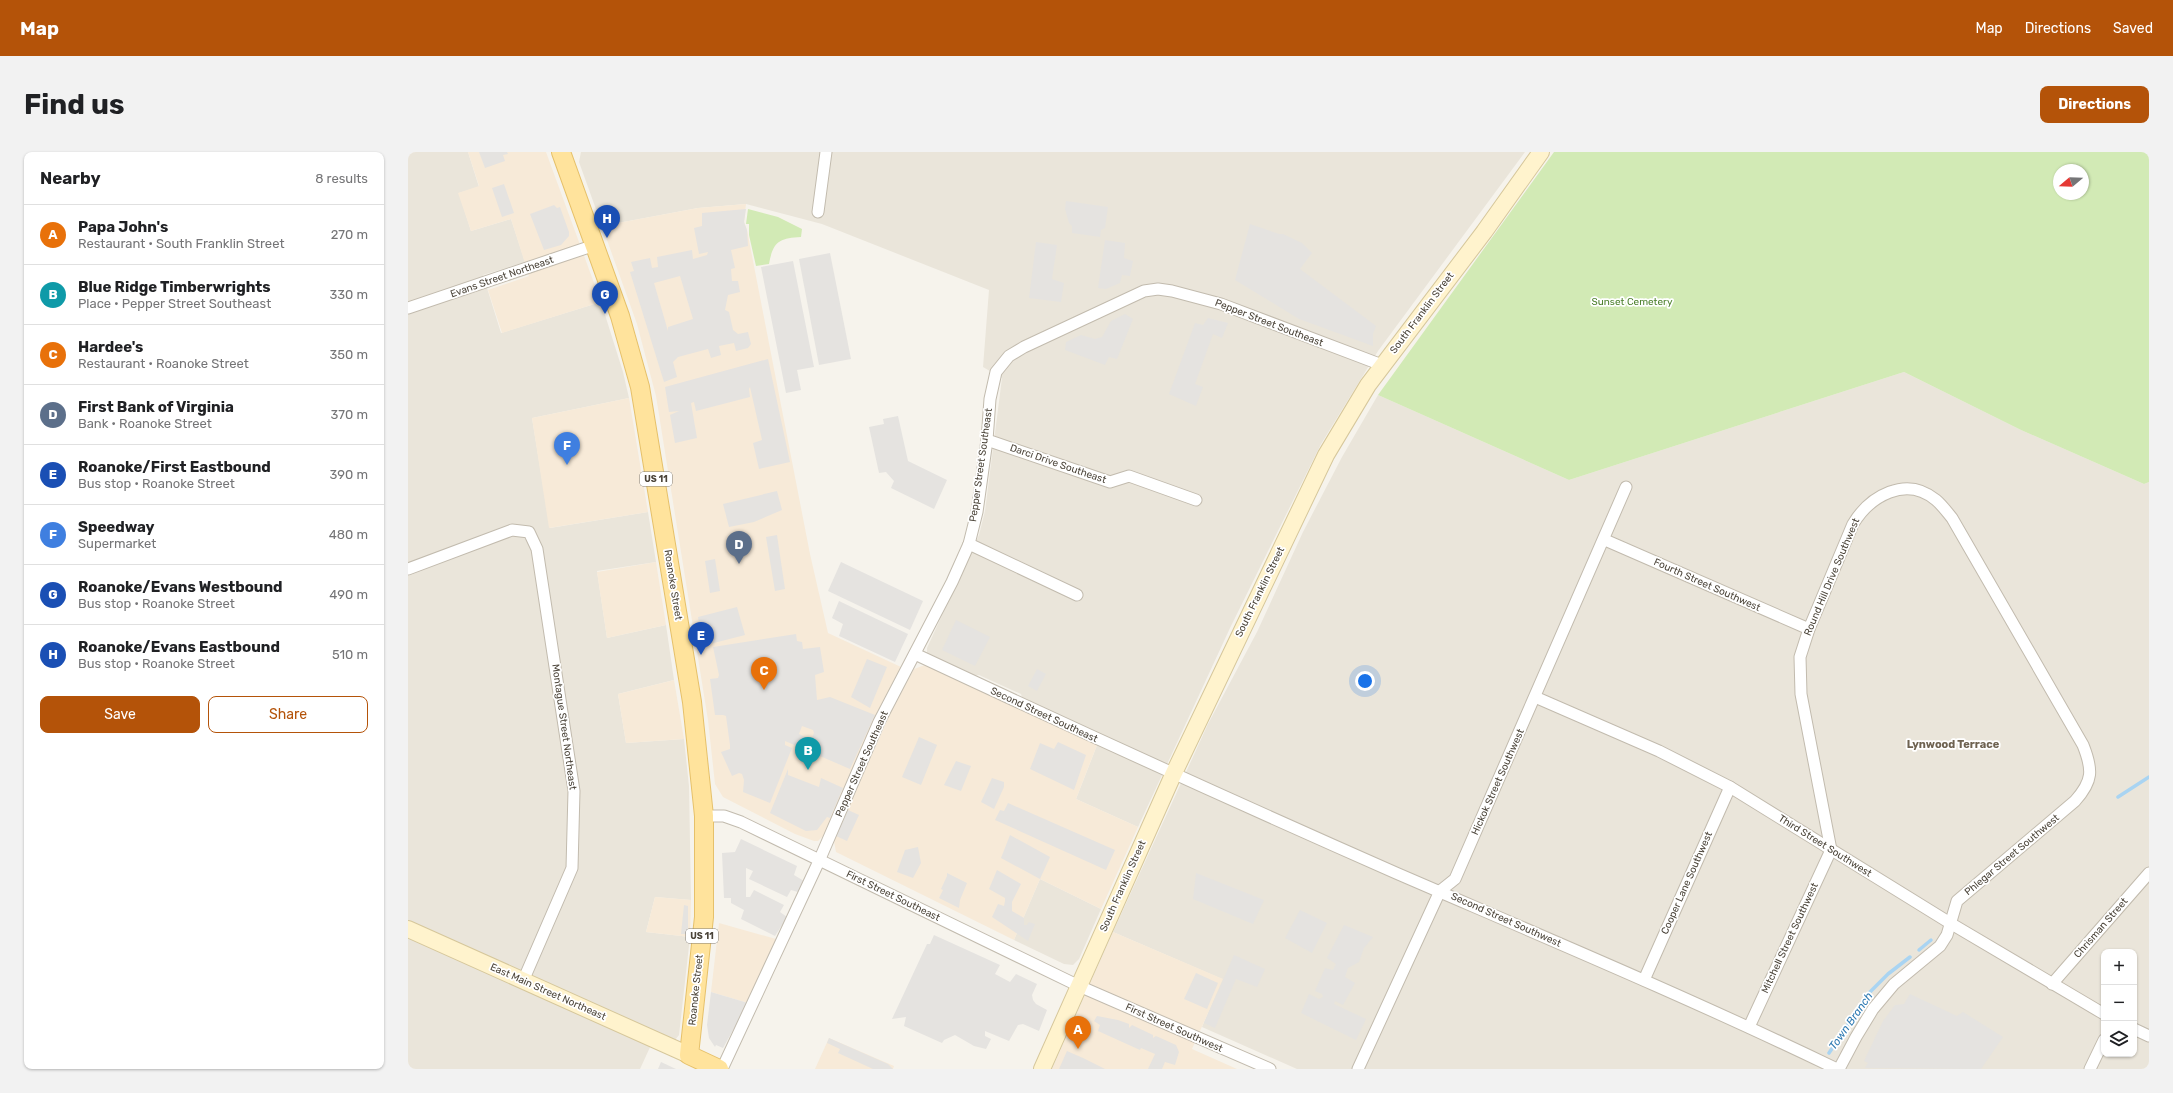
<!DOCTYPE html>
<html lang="en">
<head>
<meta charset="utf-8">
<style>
	body { margin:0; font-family:Rubik,sans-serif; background:#f2f2f2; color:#202124 }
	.controls { position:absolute; right:12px; bottom:12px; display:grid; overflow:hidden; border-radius:8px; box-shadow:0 1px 3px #0004 }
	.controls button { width:36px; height:36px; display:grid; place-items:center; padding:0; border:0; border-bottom:1px solid #e0e0e0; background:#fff; color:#202124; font:20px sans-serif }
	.compass { position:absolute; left:1645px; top:12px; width:36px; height:36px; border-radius:50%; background:#fff; box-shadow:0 1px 3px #0004; rotate:251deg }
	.you { position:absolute; left:957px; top:529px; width:14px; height:14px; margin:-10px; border:3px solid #fff; border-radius:50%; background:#1a73e8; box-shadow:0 0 0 6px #1a73e833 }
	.badge { display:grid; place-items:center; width:26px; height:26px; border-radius:50%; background:#b45309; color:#fff; font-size:13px; font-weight:700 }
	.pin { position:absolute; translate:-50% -33px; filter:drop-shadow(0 1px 2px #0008) }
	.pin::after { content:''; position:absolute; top:21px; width:14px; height:12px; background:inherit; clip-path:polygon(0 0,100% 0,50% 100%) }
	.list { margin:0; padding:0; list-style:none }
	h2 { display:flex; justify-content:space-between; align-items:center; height:52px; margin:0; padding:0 16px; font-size:17px }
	h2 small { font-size:13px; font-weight:400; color:#757577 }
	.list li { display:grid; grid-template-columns:26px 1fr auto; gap:12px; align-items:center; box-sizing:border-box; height:60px; padding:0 16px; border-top:1px solid #e0e0e0 }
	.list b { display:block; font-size:15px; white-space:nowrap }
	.list p { margin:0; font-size:13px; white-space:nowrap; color:#757577 }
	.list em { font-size:13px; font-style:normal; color:#757577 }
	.actions { display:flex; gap:8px; padding:12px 16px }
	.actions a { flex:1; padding:9px 0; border:1px solid #b45309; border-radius:8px; text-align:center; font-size:14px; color:#b45309 }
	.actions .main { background:#b45309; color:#fff }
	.icon { flex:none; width:22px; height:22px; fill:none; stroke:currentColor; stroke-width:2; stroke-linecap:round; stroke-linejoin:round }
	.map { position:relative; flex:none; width:1741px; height:917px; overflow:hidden; border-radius:8px }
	header { display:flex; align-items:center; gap:24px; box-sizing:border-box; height:56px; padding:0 20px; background:#b45309; color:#fff }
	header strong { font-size:19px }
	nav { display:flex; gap:22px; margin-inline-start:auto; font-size:14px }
	.intro { display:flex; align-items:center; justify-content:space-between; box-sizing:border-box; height:96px; padding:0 24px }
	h1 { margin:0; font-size:28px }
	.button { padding:10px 18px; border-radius:8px; background:#b45309; color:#fff; font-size:14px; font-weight:700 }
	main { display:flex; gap:24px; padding:0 24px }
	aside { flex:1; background:#fff; border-radius:8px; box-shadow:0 1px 3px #0004 }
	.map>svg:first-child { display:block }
</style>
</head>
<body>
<header>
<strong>Map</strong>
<nav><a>Map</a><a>Directions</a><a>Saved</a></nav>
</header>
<div class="intro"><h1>Find us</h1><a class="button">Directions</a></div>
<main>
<aside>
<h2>Nearby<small>8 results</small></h2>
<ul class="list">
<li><span class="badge" style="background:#e8710a">A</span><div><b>Papa John's</b><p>Restaurant · South Franklin Street</p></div><em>270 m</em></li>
<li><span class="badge" style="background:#0f9aa8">B</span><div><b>Blue Ridge Timberwrights</b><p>Place · Pepper Street Southeast</p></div><em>330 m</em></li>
<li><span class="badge" style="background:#e8710a">C</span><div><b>Hardee's</b><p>Restaurant · Roanoke Street</p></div><em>350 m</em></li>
<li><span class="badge" style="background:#5c6f8a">D</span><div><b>First Bank of Virginia</b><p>Bank · Roanoke Street</p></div><em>370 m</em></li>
<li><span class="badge" style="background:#1a4fb4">E</span><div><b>Roanoke/First Eastbound</b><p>Bus stop · Roanoke Street</p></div><em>390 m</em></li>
<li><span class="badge" style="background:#3f7fe0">F</span><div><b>Speedway</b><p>Supermarket</p></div><em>480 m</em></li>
<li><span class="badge" style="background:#1a4fb4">G</span><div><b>Roanoke/Evans Westbound</b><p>Bus stop · Roanoke Street</p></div><em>490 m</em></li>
<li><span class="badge" style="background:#1a4fb4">H</span><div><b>Roanoke/Evans Eastbound</b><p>Bus stop · Roanoke Street</p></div><em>510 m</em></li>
</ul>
<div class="actions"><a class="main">Save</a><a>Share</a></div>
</aside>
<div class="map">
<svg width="1741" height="917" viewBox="0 0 1741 917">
	<rect width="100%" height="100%" fill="#f6f3ec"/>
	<!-- residential -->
	<g fill="#eae5da" fill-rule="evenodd">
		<path d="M 0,0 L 60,0 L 71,35 L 51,41 L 63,79 L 103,67 L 117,110 L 75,123 L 93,181 L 193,150 L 215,220 L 221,246 L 124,266 L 142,376 L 240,360 L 248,410 L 189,419 L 199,486 L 258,473 L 266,528 L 210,542 L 218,591 L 276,587 L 281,634 L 283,748 L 247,745 L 238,780 L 282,785 L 271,883 L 267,888 L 249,880 L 232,917 L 0,917 Z"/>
		<path d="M 173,0 L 1117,0 L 970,199 L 913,292 L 822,476 L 730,675 L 668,647 L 693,583 L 615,549 L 613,542 L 571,523 L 565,524 L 519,502 L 519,496 L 571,383 L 577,359 L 594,226 L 575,215 L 581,138 L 414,72 L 338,52 L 290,56 L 194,74 L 171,10 Z"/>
		<path d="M 1496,220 L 1613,278 L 1736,332 L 1741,330 L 1741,917 L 889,917 L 794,875 L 814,827 L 705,780 L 800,572 L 849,480 L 895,380 L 934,305 L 970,243 L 1161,328 ZM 1696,800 L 1726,800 L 1726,902 L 1696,902 Z"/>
		<path d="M 632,727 L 693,757 L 671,807 L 665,813 L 656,812 L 606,788 Z"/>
	</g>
	<!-- commercial -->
	<g fill="#f7ead8">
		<path d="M 60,0 L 138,0 L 193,150 L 94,181 L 80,138 L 121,124 L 103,67 L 63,79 L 50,41 L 71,34 Z"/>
		<path d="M 338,52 L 336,70 L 339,78 L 402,402 L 420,481 L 493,515 L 481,538 L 417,682 L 410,689 L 406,689 L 387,682 L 315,645 L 307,632 L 300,568 L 248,244 L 229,172 L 194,74 L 290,56 Z"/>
		<path d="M 221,246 L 240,360 L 141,376 L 124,266 Z"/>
		<path d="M 248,410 L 258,473 L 199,486 L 189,420 Z"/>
		<path d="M 517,513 L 689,593 L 668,647 L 730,675 L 693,757 L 632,727 L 606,788 L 428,700 L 426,689 L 482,562 L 506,517 Z"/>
		<path d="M 266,528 L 276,587 L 218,591 L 210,542 Z"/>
		<path d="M 247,745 L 283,748 L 282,785 L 238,780 Z"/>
		<path d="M 311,771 L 368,787 L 340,851 L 303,840 Z"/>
		<path d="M 705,780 L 815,827 L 784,897 L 829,917 L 644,917 Z"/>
		<path d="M 421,886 L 486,914 L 485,917 L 407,917 Z"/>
	</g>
	<!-- green -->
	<g fill="#d2eab5" fill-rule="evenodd">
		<path d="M 1146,0 L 1741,0 L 1741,330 L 1736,332 L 1613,278 L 1496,220 L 1161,328 L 970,243 ZM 1651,18 L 1675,18 L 1675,42 L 1651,42 Z"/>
		<path d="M 340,57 L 370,65 L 394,77 L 393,85 C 371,86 365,90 361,112 L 348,114 L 341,83 L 341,72 L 338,72 Z"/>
	</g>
	<!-- parking -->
	<g fill="#e5e3e0" fill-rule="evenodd">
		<path d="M 71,0 L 99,0 L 100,2 L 95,3 L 97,9 L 77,16 Z"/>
		<path d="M 96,32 L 106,61 L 94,65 L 84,36 Z"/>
		<path d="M 658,49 L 700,55 L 697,76 L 693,78 L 692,85 L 664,81 L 664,74 L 661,71 L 657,57 Z"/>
		<path d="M 146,53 L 149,56 L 152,55 L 161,80 L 161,84 L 153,93 L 136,98 L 122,62 Z"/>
		<path d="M 338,57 L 336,70 L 339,78 L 340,94 L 323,98 L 327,116 L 323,117 L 324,129 L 330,129 L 332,140 L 320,143 L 317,158 L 321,160 L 325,178 L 330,182 L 340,180 L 343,192 L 340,196 L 328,199 L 326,191 L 311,194 L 313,203 L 303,206 L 300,197 L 270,205 L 265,210 L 269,225 L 256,230 L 222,120 L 226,119 L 223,110 L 242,106 L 244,116 L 250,115 L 249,105 L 284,98 L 285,107 L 299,103 L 300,100 L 291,102 L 286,76 L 294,74 L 294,61 ZM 272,124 L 285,167 L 260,175 L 260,179 L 246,131 Z"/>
		<path d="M 842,72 L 871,82 L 875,82 L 894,91 L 904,101 L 892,117 L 968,174 L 965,182 L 965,194 L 891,167 L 827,128 Z"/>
		<path d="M 697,88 L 717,91 L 716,106 L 725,109 L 722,124 L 714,123 L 712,131 L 698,137 L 690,136 Z"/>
		<path d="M 628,90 L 649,93 L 644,127 L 656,131 L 653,150 L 621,146 Z"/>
		<path d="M 422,101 L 443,207 L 411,213 L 391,107 Z"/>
		<path d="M 385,109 L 406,215 L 389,218 L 393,238 L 378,241 L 353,115 Z"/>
		<path d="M 717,162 L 725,167 L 709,207 L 701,205 L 697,213 L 657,198 L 658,190 L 673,183 L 687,187 L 694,185 L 703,169 Z"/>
		<path d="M 800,166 L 820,171 L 814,186 L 805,182 L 787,232 L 795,235 L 788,254 L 761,242 L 787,171 L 795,173 Z"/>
		<path d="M 360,207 L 382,310 L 351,317 L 345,291 L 354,288 L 342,235 L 341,237 L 342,245 L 288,259 L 286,250 L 283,251 L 289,286 L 267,291 L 262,263 L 271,259 L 261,260 L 257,235 Z"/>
		<path d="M 490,264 L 500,309 L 539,328 L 526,357 L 483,336 L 486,329 L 478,320 L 471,321 L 461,275 L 476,272 L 475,267 Z"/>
		<path d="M 369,339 L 374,358 L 346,370 L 321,375 L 315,352 Z"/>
		<path d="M 369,383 L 377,437 L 367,439 L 358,385 Z"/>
		<path d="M 307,407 L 312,439 L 302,441 L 297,409 Z"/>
		<path d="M 433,410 L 515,449 L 502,478 L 420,439 Z"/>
		<path d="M 431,449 L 500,482 L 487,510 L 431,484 L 435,472 L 424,466 Z"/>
		<path d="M 329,455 L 337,483 L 298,493 L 294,492 L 290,465 Z"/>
		<path d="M 548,468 L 582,485 L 567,514 L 534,498 Z"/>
		<path d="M 388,482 L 389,489 L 394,490 L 395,497 L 412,495 L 416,520 L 407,523 L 409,548 L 422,545 L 467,563 L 442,617 L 377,589 L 377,593 L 384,596 L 362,651 L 335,640 L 336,628 L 334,622 L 331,621 L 324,624 L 313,600 L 322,597 L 322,593 L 318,564 L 315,563 L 307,563 L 302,527 L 310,526 L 311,523 L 305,495 ZM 394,574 L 405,578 L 406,581 L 404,586 L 401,587 L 391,582 Z"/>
		<path d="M 459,507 L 479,515 L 462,556 L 443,545 Z"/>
		<path d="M 629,517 L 638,522 L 629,539 L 620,534 Z"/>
		<path d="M 511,585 L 529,593 L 513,633 L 494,625 Z"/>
		<path d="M 650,590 L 678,603 L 666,638 L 622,617 L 632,591 L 646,597 Z"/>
		<path d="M 548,609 L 563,614 L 553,639 L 536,633 Z"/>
		<path d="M 380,617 L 380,623 L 411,635 L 413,626 L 435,636 L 422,666 L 419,665 L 409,678 L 398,679 L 362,661 Z"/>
		<path d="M 584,626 L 596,630 L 596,635 L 586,657 L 573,650 Z"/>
		<path d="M 600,651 L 707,698 L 698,718 L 587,668 L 592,658 L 596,659 Z"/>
		<path d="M 440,658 L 451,663 L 439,689 L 428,684 Z"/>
		<path d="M 602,683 L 642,705 L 632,727 L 593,706 Z"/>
		<path d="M 333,687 L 389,714 L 386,723 L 396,729 L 390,740 L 383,738 L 379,745 L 341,727 L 345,719 L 338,716 L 338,745 L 342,745 L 346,738 L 376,753 L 372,760 L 379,765 L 367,784 L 333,767 L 336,758 L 323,751 L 323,746 L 316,746 L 314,701 L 327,700 Z"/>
		<path d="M 510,695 L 513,711 L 505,726 L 489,720 L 497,698 Z"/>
		<path d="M 589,718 L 613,732 L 604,750 L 604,759 L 616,766 L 616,773 L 619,773 L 621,770 L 627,772 L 620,789 L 584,765 L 590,752 L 596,754 L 597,749 L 597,746 L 581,737 Z"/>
		<path d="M 539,721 L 559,731 L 552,748 L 551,756 L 531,746 L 535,738 L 533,737 L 539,724 Z"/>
		<path d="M 788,721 L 856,748 L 845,772 L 785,747 Z"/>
		<path d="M 276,753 L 280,754 L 280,782 L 273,782 Z"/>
		<path d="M 892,758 L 919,771 L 904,801 L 877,786 Z"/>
		<path d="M 936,773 L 965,785 L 956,796 L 951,810 L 940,816 L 937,825 L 947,831 L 935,853 L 927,849 L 926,852 L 958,867 L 948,888 L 893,861 L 901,842 L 911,847 L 915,845 L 914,842 L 907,839 L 917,816 L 925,818 L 928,812 L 919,806 Z"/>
		<path d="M 526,783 L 592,813 L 587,822 L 602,830 L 608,822 L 629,832 L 624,843 L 625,848 L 628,852 L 639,858 L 631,879 L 615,872 L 610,873 L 601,889 L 577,879 L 577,884 L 583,887 L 578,897 L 566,894 L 547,883 L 536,888 L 534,891 L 496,874 L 498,865 L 484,867 L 519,792 L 522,792 Z"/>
		<path d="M 826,803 L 857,817 L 849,835 L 828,827 L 807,876 L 796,871 Z"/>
		<path d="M 788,821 L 810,831 L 799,857 L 776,847 Z"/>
		<path d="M 303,840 L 340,851 L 315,896 L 308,893 L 307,895 L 301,886 L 299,873 Z"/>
		<path d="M 1502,842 L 1549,864 L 1555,860 L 1595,885 L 1573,917 L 1457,916 L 1460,911 L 1456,909 L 1475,869 L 1487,853 L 1496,852 Z"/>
		<path d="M 689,864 L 710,868 L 721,872 L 721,876 L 724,873 L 745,883 L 745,886 L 748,884 L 768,893 L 771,900 L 767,913 L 757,910 L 754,917 L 740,917 L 747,902 L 733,896 L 732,898 L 690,879 L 692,873 L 686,869 Z"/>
		<path d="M 421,886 L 480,912 L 485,917 L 465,917 L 430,901 L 432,897 L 419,891 Z"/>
		<path d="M 659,899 L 675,906 L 697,917 L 651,917 Z"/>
		<path d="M 253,910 L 268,917 L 250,917 Z"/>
	</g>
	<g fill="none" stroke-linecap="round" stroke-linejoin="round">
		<!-- stream -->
		<g stroke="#a9d4f2" stroke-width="3.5">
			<path d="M 1710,645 L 1741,625"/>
			<path d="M 1511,798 L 1523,788"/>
			<path d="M 1421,901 L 1461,841 L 1480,822 L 1502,805"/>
		</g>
		<defs>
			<g id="street">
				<path d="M 410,60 L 418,0"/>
				<path d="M 0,156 L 187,93"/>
				<path d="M 579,288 L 702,330 L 721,324 L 788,348"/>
				<path d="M 1197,388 L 1401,477"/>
				<path d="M 561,392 L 669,443"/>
				<path d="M 0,417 L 104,378 L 121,380 L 129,397 L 166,639 L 164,716 L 115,829"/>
				<path d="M 507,502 C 667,577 827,650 988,721 C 1136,785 1284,847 1429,917"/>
				<path d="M 1127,545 L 1251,599 L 1322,635 L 1542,771 L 1696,862"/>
				<path d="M 296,664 L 316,664 L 333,670 L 671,834 L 862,917"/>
				<path d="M 1236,828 L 1322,635"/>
				<path d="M 1644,832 L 1741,721"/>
				<path d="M 1341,875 L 1423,698 L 1393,542 L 1392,505 L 1401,477 L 1445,372 C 1462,344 1498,323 1528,348 C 1534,353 1539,360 1544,366 L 1675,593 C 1685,618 1685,629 1667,649 L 1549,749 L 1539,783 L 1532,794 L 1486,832 L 1465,857 L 1448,885 L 1431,917"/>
				<path d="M 1726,877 L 1741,884"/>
				<path d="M 314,917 L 411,709 L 471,570 L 544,430 L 561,392 L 569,360 L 579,288 L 582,247 L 588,220 L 601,204 L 616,195 L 736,139 L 750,137 L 764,139 L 813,152 L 974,213"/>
				<path d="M 950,917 L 1032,739 L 1047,727 L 1218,335"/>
				<path d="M 1682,917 L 1696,888"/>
			</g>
			<g id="secondary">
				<path d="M 0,777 L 281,903"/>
				<path d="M 634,917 L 765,623 L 918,303 L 960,233 L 1076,80 L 1133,0"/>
			</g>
			<path id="primary" d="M 153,0 L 212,164 L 232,235 L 284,550 L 296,664 L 296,765 L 281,903 L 311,917"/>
		</defs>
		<!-- street casing -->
		<use href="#street" stroke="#c2bbae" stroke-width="13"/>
		<!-- secondary casing -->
		<use href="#secondary" stroke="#d6c79b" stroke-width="18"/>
		<!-- primary casing -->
		<use href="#primary" stroke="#e6c16a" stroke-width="20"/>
		<!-- street -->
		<use href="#street" stroke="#fff" stroke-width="11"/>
		<!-- secondary -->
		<use href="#secondary" stroke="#fff3cd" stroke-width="16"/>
		<!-- primary -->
		<use href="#primary" stroke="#ffe39c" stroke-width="18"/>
	</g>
	<g text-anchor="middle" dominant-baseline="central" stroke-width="3.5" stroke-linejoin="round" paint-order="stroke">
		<!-- shield labels -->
		<g fill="#fff" stroke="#817c74" stroke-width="1">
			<rect x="232" y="320" width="32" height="14" rx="3"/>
			<rect x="278" y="777" width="32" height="14" rx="3"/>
		</g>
		<g font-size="9" font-weight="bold" fill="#4b4439">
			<text x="248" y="327">US 11</text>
			<text x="294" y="784">US 11</text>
		</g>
		<!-- street labels -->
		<g font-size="10" fill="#4b4439" stroke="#fff">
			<text transform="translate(94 125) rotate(-19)">Evans Street Northeast</text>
			<text transform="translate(1014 161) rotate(-53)">South Franklin Street</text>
			<text transform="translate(861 171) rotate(21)">Pepper Street Southeast</text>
			<text transform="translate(650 312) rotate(19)">Darci Drive Southeast</text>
			<text transform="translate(573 313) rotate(-82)">Pepper Street Southeast</text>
			<text transform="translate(1424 425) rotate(-67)">Round Hill Drive Southwest</text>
			<text transform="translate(265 433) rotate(81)">Roanoke Street</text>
			<text transform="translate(1299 433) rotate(24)">Fourth Street Southwest</text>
			<text transform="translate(852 440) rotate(-64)">South Franklin Street</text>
			<text transform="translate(636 563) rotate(25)">Second Street Southeast</text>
			<text transform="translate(156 575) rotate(82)">Montague Street Northeast</text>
			<text transform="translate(454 612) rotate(-66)">Pepper Street Southeast</text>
			<text transform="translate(1090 630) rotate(-66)">Hickok Street Southwest</text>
			<text transform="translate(1417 694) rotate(32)">Third Street Southwest</text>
			<text transform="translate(1604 703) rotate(-40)">Phlegar Street Southwest</text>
			<text transform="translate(1279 731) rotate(-66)">Cooper Lane Southwest</text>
			<text transform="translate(715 734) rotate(-66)">South Franklin Street</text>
			<text transform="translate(485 744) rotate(26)">First Street Southeast</text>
			<text transform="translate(1098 768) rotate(24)">Second Street Southwest</text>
			<text transform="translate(1693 776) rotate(-49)">Chrisman Street</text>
			<text transform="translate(1382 786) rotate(-65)">Mitchell Street Southwest</text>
			<text transform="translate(288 838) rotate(-84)">Roanoke Street</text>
			<text transform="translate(140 840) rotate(24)">East Main Street Northeast</text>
			<text transform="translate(766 876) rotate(24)">First Street Southwest</text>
		</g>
		<!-- park labels -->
		<g font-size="10" fill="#4a7f2a" stroke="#fff">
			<text x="1224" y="150">Sunset Cemetery</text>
		</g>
		<!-- neighbourhood labels -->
		<g font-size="11" font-weight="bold" fill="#6e6250" stroke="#fff">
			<text x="1545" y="592">Lynwood Terrace</text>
		</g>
		<!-- water labels -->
		<g font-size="11" font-style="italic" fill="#2e7ab2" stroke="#fff">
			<text transform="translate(1443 869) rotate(-55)">Town Branch</text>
		</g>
	</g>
</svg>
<div class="controls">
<button>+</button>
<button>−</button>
<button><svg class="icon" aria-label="layers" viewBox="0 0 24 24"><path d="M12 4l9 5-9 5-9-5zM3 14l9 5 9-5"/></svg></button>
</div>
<svg class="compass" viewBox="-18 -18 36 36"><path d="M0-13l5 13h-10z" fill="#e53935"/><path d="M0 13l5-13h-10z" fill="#757577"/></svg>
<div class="you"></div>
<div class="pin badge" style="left:670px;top:897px;background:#e8710a">A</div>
<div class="pin badge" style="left:400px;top:618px;background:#0f9aa8">B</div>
<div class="pin badge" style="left:356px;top:538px;background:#e8710a">C</div>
<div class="pin badge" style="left:331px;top:412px;background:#5c6f8a">D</div>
<div class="pin badge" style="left:293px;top:503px;background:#1a4fb4">E</div>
<div class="pin badge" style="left:159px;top:313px;background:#3f7fe0">F</div>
<div class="pin badge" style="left:197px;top:162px;background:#1a4fb4">G</div>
<div class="pin badge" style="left:199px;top:86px;background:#1a4fb4">H</div>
</div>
</main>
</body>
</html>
